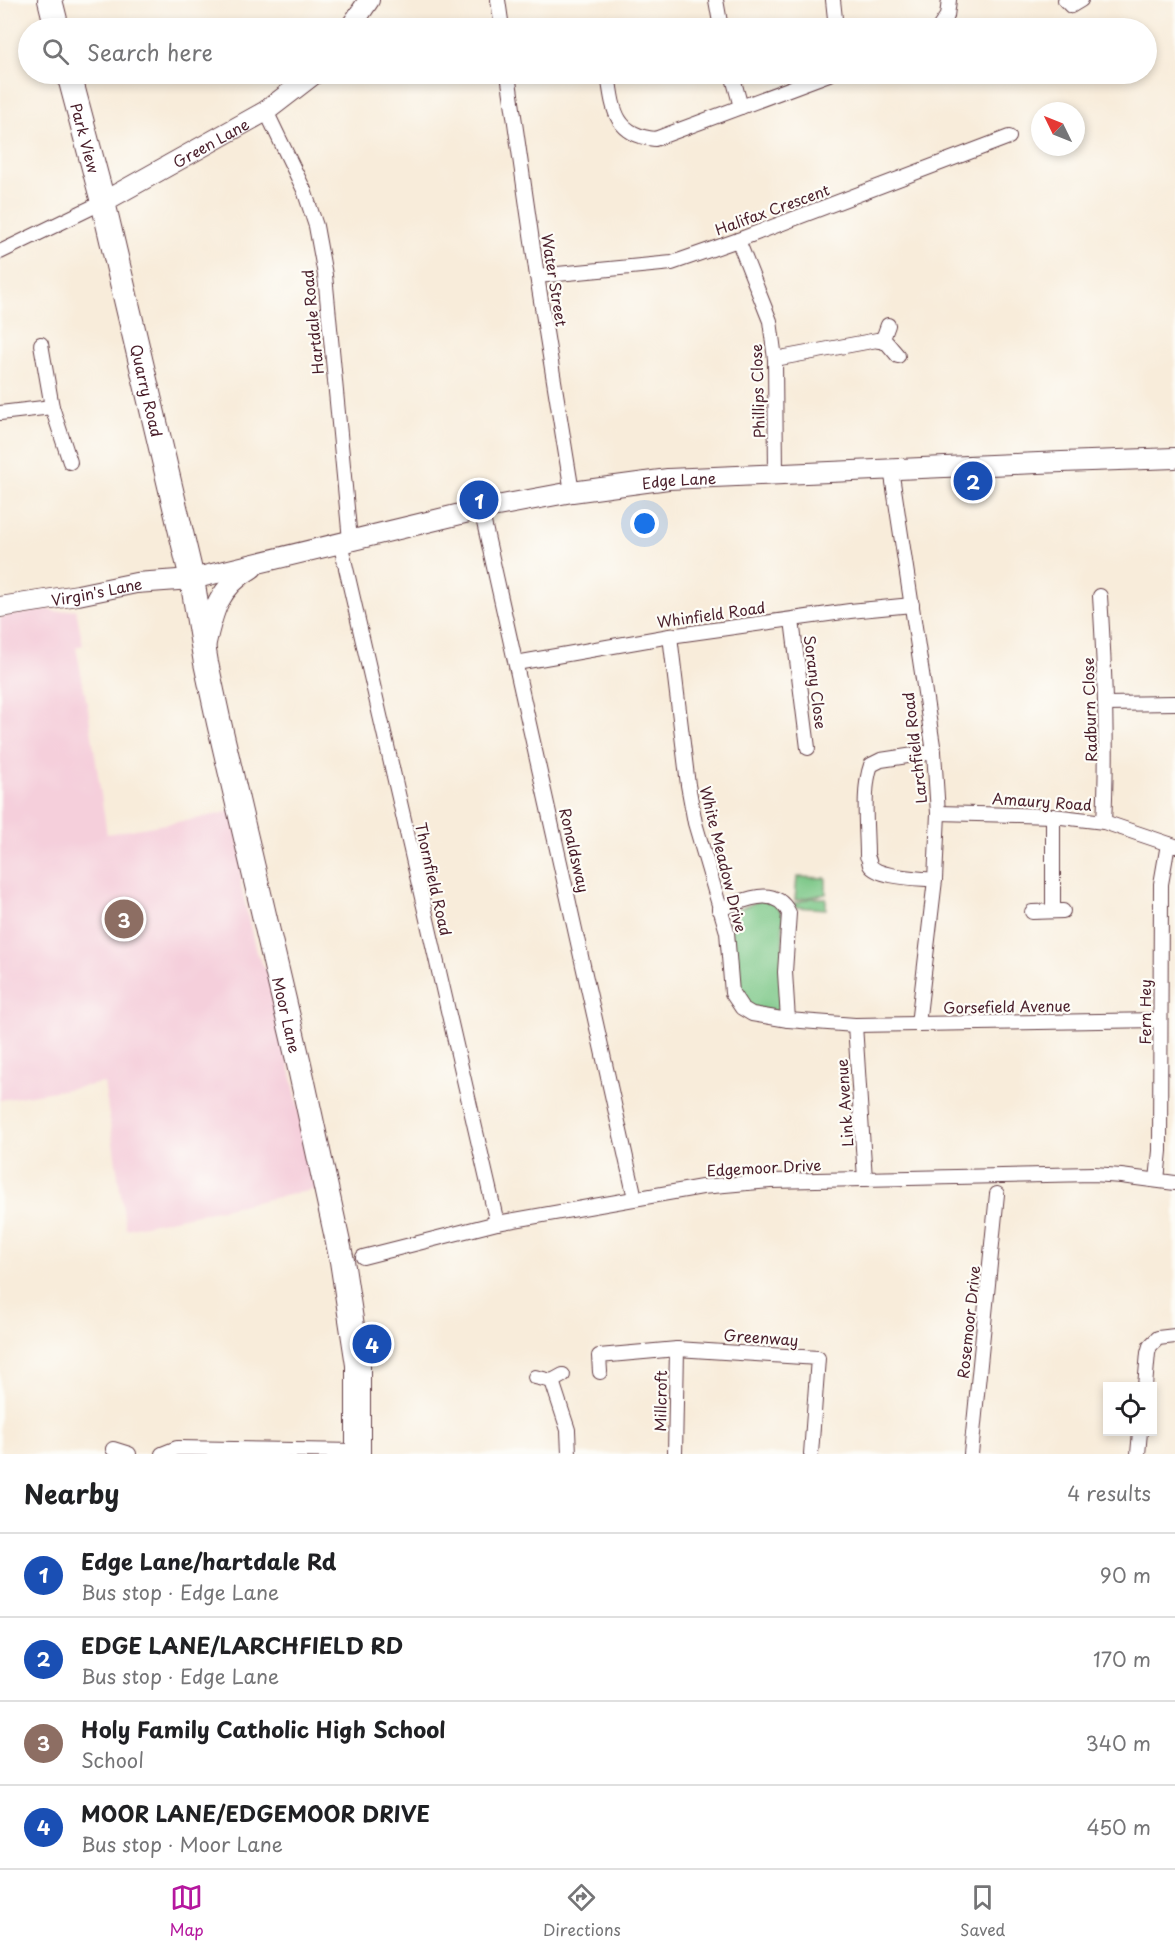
<!DOCTYPE html>
<html lang="en">
<head>
<meta charset="utf-8">
<style>
	body { margin:0; font-family:"Playpen Sans",sans-serif; background:#f6f6f6; color:#202124 }
	.controls { position:absolute; right:18px; bottom:18px; display:grid; overflow:hidden; border-radius:0px; box-shadow:0 3px 9px #0003 }
	.controls button { width:54px; height:54px; display:grid; place-items:center; padding:0; border:0; border-bottom:2px solid #e0e0e0; background:#fff; color:#202124; font:30px sans-serif }
	.compass { position:absolute; left:1031px; top:102px; width:54px; height:54px; border-radius:50%; background:#fff; box-shadow:0 3px 9px #0003; rotate:313deg }
	.you { position:absolute; left:645px; top:524px; width:21px; height:21px; margin:-15px; border:4px solid #fff; border-radius:50%; background:#1a73e8; box-shadow:0 0 0 9px #1a73e833 }
	.badge { display:grid; place-items:center; width:39px; height:39px; border-radius:50%; background:#b5179e; color:#fff; font-size:20px; font-weight:700 }
	.pin { position:absolute; translate:-50% -50%; border:3px solid #fff; box-shadow:0 2px 6px #0006 }
	.list { margin:0; padding:0; list-style:none }
	h2 { display:flex; justify-content:space-between; align-items:center; height:78px; margin:0; padding:0 24px; font-size:26px }
	h2 small { font-size:20px; font-weight:400; color:#757577 }
	.list li { display:grid; grid-template-columns:39px 1fr auto; gap:18px; align-items:center; box-sizing:border-box; height:84px; padding:0 24px; border-top:2px solid #e0e0e0 }
	.list b { display:block; font-size:22px; white-space:nowrap }
	.list p { margin:0; font-size:20px; white-space:nowrap; color:#757577 }
	.list em { font-size:20px; font-style:normal; color:#757577 }
	.icon { flex:none; width:33px; height:33px; fill:none; stroke:currentColor; stroke-width:2; stroke-linecap:round; stroke-linejoin:round }
	.map { position:relative; flex:none; width:1175px; height:1454px; overflow:hidden }
	.search { position:absolute; background:#fff; box-shadow:0 3px 9px #0003; left:18px; right:18px; top:18px; height:66px; display:flex; align-items:center; gap:15px; box-sizing:border-box; padding:0 21px; border-radius:33px; color:#757577; font-size:22px }
	.sheet { height:414px; background:#fff }
	nav { display:flex; justify-content:space-around; align-items:center; box-sizing:border-box; height:84px; border-top:2px solid #e0e0e0; background:#fff; font-size:16px; color:#757577 }
	nav a { display:grid; justify-items:center; gap:3px }
	nav .on { color:#b5179e }
	.map>svg:first-child { display:block }
</style>
</head>
<body>
<div class="map">
<svg width="1175" height="1454" viewBox="0 0 1175 1454">
	<rect width="100%" height="100%" fill="#fdfcf7"/>
	<filter id="ink" filterUnits="userSpaceOnUse"><feTurbulence type="fractalNoise" baseFrequency=".0167" numOctaves="2"/><feDisplacementMap in="SourceGraphic" scale="12" xChannelSelector="R" yChannelSelector="G"/><feConvolveMatrix kernelMatrix="1 2 1 2 8 2 1 2 1" color-interpolation-filters="sRGB"/></filter>
	<filter id="wash" filterUnits="userSpaceOnUse"><feTurbulence type="fractalNoise" baseFrequency=".008" numOctaves="4" result="noise"/><feDisplacementMap in="SourceGraphic" scale="24" xChannelSelector="R" yChannelSelector="G"/><feGaussianBlur stdDeviation="1.35" result="paint"/><feColorMatrix in="noise" values="0 0 0 0 0 0 0 0 0 0 0 0 0 0 0 0 0 1.4 0 .05"/><feComposite in="paint" operator="in"/></filter>
	<g filter="url(#wash)">
		<rect width="100%" height="100%" fill="#f8ecda"/>
		<!-- built -->
		<path fill="#f5cfdb" d="M 50,609 L 56,612 L 76,609 L 83,645 L 76,647 L 88,709 L 107,834 L 200,818 L 232,811 L 242,856 L 241,886 L 256,952 L 269,976 L 317,1189 L 126,1229 L 104,1083 L 0,1100 L 0,618 L 10,615 Z"/>
		<!-- green -->
		<g fill="#79c685" stroke="#627258" stroke-width="1.5">
			<path d="M 797,877 L 826,878 L 826,894 L 795,900 Z"/>
			<path d="M 810,898 L 826,898 L 826,909 L 795,907 L 793,904 Z"/>
			<path d="M 761,900 L 774,904 L 783,913 L 783,1007 L 778,1012 L 750,1007 L 739,996 L 728,917 L 731,912 Z"/>
		</g>
	</g>
	<g filter="url(#ink)">
		<g fill="none" stroke-linecap="round" stroke-linejoin="round">
			<defs>
				<g id="street">
					<path d="M 498,0 L 502,28"/>
					<path d="M 716,0 L 721,28"/>
					<path d="M 833,0 L 836,28"/>
					<path d="M 1065,0 L 1071,6 L 1081,0"/>
					<path d="M 939,28 L 947,16 L 949,0"/>
					<path d="M 508,74 L 537,276 L 572,492"/>
					<path d="M 608,74 C 613,108 614,135 655,139 L 829,74"/>
					<path d="M 732,74 L 741,107"/>
					<path d="M 266,111 L 304,190 L 316,226 L 325,275 L 350,540"/>
					<path d="M 738,240 L 770,321 L 775,359 L 776,475"/>
					<path d="M 0,252 L 103,202"/>
					<path d="M 537,276 L 672,263 L 738,240 L 1009,137"/>
					<path d="M 879,341 L 884,336 L 888,325"/>
					<path d="M 41,344 L 52,407 L 70,462"/>
					<path d="M 775,359 L 877,340 L 887,343 L 898,356"/>
					<path d="M 0,413 L 52,407"/>
					<path d="M 891,469 L 934,752 L 938,813 L 935,880 L 918,1024"/>
					<path d="M 481,509 L 635,1198"/>
					<path d="M 340,542 L 497,1223"/>
					<path d="M 1100,596 C 1105,672 1108,746 1104,822"/>
					<path d="M 792,620 L 808,748"/>
					<path d="M 670,636 L 688,785 L 695,823 L 727,932 L 732,993 L 742,1008 L 752,1014 L 788,1020 L 855,1025 L 1159,1020"/>
					<path d="M 516,663 L 670,636 L 850,611 L 912,605"/>
					<path d="M 1106,704 L 1175,703"/>
					<path d="M 934,752 L 881,760 L 871,765 C 862,790 867,828 867,856 C 868,856 870,865 870,865 C 878,878 920,878 935,880"/>
					<path d="M 938,813 L 1053,816 L 1104,822 L 1175,846"/>
					<path d="M 1053,816 L 1053,911"/>
					<path d="M 719,909 C 743,902 774,883 789,913 L 785,972 L 788,1020"/>
					<path d="M 1032,912 L 1063,911"/>
					<path d="M 855,1025 L 865,1179"/>
					<path d="M 1157,1180 L 1160,1151 L 1161,884 L 1168,844"/>
					<path d="M 363,1257 L 497,1223 L 702,1187 L 770,1181 L 1094,1174 L 1121,1176 L 1175,1183"/>
					<path d="M 600,1372 L 599,1356 L 677,1349 L 818,1358 L 811,1454"/>
					<path d="M 535,1377 L 552,1381 L 563,1375"/>
					<path d="M 552,1381 L 568,1430 L 569,1454"/>
					<path d="M 1145,1386 L 1148,1353 L 1150,1346 L 1158,1338 L 1175,1336"/>
					<path d="M 113,1449 L 129,1454"/>
					<path d="M 162,1454 L 177,1448 L 358,1451"/>
					<path d="M 675,1454 L 677,1349"/>
					<path d="M 971,1454 L 997,1194"/>
					<path d="M 1138,1454 L 1140,1432"/>
				</g>
				<g id="secondary">
					<path d="M 350,28 L 369,0"/>
					<path id="s1" d="M 103,202 L 266,111 L 314,74"/>
					<path id="s2" d="M 0,607 L 78,595 L 136,583 L 192,579 L 481,509 L 572,492 L 668,479 L 1062,462 L 1175,458"/>
					<path d="M 205,647 C 213,611 218,588 252,568"/>
				</g>
				<g id="highway">
					<path d="M 50,0 L 57,28"/>
					<path id="s3" d="M 69,74 L 103,202 L 192,579 L 206,663 L 219,723 L 299,1064 L 342,1261 L 358,1365 L 358,1454"/>
				</g>
			</defs>
			<!-- street casing -->
			<use href="#street" stroke="#643e45" stroke-width="16"/>
			<!-- secondary casing -->
			<use href="#secondary" stroke="#643e45" stroke-width="22"/>
			<!-- highway casing -->
			<use href="#highway" stroke="#643e45" stroke-width="26"/>
			<!-- street -->
			<use href="#street" stroke="#fff" stroke-width="14"/>
			<!-- secondary -->
			<use href="#secondary" stroke="#fff" stroke-width="20"/>
			<!-- highway -->
			<use href="#highway" stroke="#fff" stroke-width="24"/>
		</g>
	</g>
	<g text-anchor="middle" dominant-baseline="central" stroke-width="4.5" stroke-linejoin="round" paint-order="stroke">
		<!-- street labels -->
		<g font-size="15" fill="#4a1f2b" stroke="#fdfcf7">
			<text stroke="none"><textPath href="#s3" startOffset="66">Park View</textPath></text>
			<text stroke="none"><textPath href="#s1" startOffset="123">Green Lane</textPath></text>
			<text transform="translate(772 209) rotate(-20)">Halifax Crescent</text>
			<text transform="translate(555 280) rotate(81)">Water Street</text>
			<text transform="translate(312 322) rotate(-96)">Hartdale Road</text>
			<text stroke="none"><textPath href="#s3" startOffset="326">Quarry Road</textPath></text>
			<text transform="translate(757 391) rotate(-92)">Phillips Close</text>
			<text stroke="none"><textPath href="#s2" startOffset="692">Edge Lane</textPath></text>
			<text stroke="none"><textPath href="#s2" startOffset="98">Virgin's Lane</textPath></text>
			<text transform="translate(711 614) rotate(-8)">Whinfield Road</text>
			<text transform="translate(816 682) rotate(83)">Sorany Close</text>
			<text transform="translate(1089 710) rotate(-92)">Radburn Close</text>
			<text transform="translate(914 748) rotate(-97)">Larchfield Road</text>
			<text transform="translate(1042 801) rotate(4)">Amaury Road</text>
			<text transform="translate(575 850) rotate(77)">Ronaldsway</text>
			<text transform="translate(724 859) rotate(76)">White Meadow Drive</text>
			<text transform="translate(434 879) rotate(77)">Thornfield Road</text>
			<text transform="translate(1007 1006) rotate(-1)">Gorsefield Avenue</text>
			<text transform="translate(1144 1012) rotate(-90)">Fern Hey</text>
			<text stroke="none"><textPath href="#s3" startOffset="966">Moor Lane</textPath></text>
			<text transform="translate(844 1103) rotate(-94)">Link Avenue</text>
			<text transform="translate(764 1167) rotate(-3)">Edgemoor Drive</text>
			<text transform="translate(968 1322) rotate(-84)">Rosemoor Drive</text>
			<text transform="translate(761 1337) rotate(4)">Greenway</text>
			<text transform="translate(660 1401) rotate(-89)">Millcroft</text>
		</g>
	</g>
</svg>
<div class="controls">
<button><svg class="icon" aria-label="locate" viewBox="0 0 24 24"><circle cx="12" cy="12" r="6"/><path d="M12 2v4M12 18v4M2 12h4M18 12h4"/></svg></button>
</div>
<svg class="compass" viewBox="-18 -18 36 36"><path d="M0-13l5 13h-10z" fill="#e53935"/><path d="M0 13l5-13h-10z" fill="#757577"/></svg>
<div class="you"></div>
<div class="pin badge" style="left:479px;top:500px;background:#1a4fb4">1</div>
<div class="pin badge" style="left:973px;top:481px;background:#1a4fb4">2</div>
<div class="pin badge" style="left:124px;top:919px;background:#8d6e63">3</div>
<div class="pin badge" style="left:372px;top:1344px;background:#1a4fb4">4</div>
<div class="search"><svg class="icon" aria-label="search" viewBox="0 0 24 24"><circle cx="10" cy="10" r="6"/><path d="M15 15l6 6"/></svg>Search here</div>
</div>
<section class="sheet">
<h2>Nearby<small>4 results</small></h2>
<ul class="list">
<li><span class="badge" style="background:#1a4fb4">1</span><div><b>Edge Lane/hartdale Rd</b><p>Bus stop · Edge Lane</p></div><em>90 m</em></li>
<li><span class="badge" style="background:#1a4fb4">2</span><div><b>EDGE LANE/LARCHFIELD RD</b><p>Bus stop · Edge Lane</p></div><em>170 m</em></li>
<li><span class="badge" style="background:#8d6e63">3</span><div><b>Holy Family Catholic High School</b><p>School</p></div><em>340 m</em></li>
<li><span class="badge" style="background:#1a4fb4">4</span><div><b>MOOR LANE/EDGEMOOR DRIVE</b><p>Bus stop · Moor Lane</p></div><em>450 m</em></li>
</ul>
</section>
<nav>
<a class="on"><svg class="icon" aria-label="map" viewBox="0 0 24 24"><path d="M3 6l6-2 6 2 6-2v14l-6 2-6-2-6 2zM9 4v14M15 6v14"/></svg>Map</a>
<a><svg class="icon" aria-label="directions" viewBox="0 0 24 24"><path d="M12 3l9 9-9 9-9-9zM9 14v-3h6M13 9l2 2-2 2"/></svg>Directions</a>
<a><svg class="icon" aria-label="saved" viewBox="0 0 24 24"><path d="M7 4h10v16l-5-4-5 4z"/></svg>Saved</a>
</nav>
</body>
</html>
